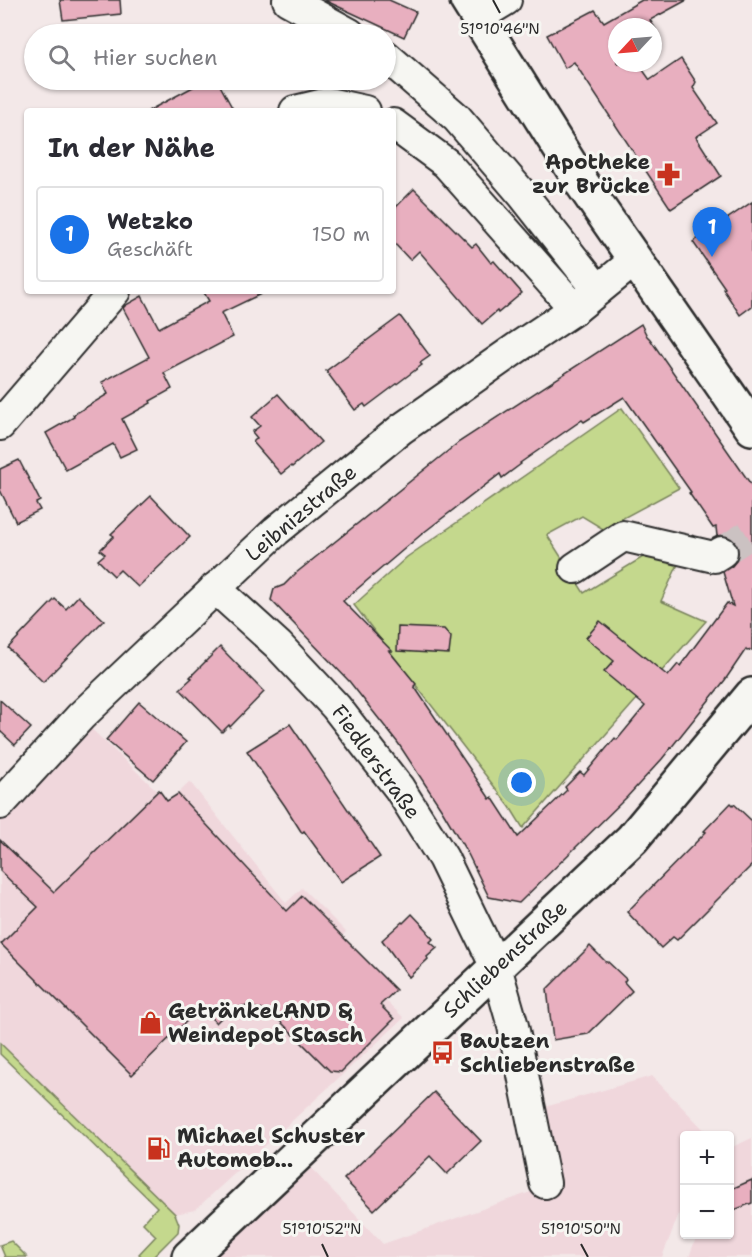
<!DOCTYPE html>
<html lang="de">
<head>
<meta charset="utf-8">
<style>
	body { margin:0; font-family:"Shantell Sans",sans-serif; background:#f7f7f7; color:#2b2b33 }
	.controls { position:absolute; right:18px; bottom:18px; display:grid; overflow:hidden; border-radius:6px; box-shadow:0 2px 4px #0004 }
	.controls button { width:54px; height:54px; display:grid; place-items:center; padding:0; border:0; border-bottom:2px solid #e1e1e2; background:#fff; color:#2b2b33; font:30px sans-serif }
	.compass { position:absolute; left:608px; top:18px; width:54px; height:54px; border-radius:50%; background:#fff; box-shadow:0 2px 4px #0004; rotate:244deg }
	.you { position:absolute; left:522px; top:783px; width:21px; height:21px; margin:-15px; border:4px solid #fff; border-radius:50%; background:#1a73e8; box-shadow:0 0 0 9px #1a73e833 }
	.badge { display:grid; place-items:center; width:39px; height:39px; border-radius:50%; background:#1a73e8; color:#fff; font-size:20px; font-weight:700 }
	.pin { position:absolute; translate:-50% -50px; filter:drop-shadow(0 2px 3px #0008) }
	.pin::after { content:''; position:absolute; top:32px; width:21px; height:18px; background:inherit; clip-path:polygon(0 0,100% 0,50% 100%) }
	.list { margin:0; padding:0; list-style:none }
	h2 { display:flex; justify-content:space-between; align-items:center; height:78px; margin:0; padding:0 24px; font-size:26px }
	h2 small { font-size:20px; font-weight:400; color:#7c7c81 }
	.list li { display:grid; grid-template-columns:39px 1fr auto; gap:18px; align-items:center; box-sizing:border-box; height:96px; margin:0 12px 12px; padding:0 12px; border:2px solid #e1e1e2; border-radius:6px }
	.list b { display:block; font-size:22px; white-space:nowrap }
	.list p { margin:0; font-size:20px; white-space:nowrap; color:#7c7c81 }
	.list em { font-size:20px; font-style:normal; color:#7c7c81 }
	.icon { flex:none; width:33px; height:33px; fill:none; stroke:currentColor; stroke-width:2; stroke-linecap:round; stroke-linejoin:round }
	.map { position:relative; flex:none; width:752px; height:1257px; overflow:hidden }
	.search { position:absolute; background:#fff; box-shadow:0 2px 4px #0004; left:24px; top:24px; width:372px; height:66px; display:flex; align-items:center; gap:15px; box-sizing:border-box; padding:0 21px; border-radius:33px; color:#7c7c81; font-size:22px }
	.panel { position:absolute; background:#fff; box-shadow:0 2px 4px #0004; left:24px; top:108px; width:372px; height:186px; border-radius:6px }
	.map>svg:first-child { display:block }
</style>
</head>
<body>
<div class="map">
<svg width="752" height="1257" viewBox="0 0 752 1257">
	<rect width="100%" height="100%" fill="#f3e8e8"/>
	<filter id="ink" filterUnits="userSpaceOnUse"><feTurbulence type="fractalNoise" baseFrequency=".0167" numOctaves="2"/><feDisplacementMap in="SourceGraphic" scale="12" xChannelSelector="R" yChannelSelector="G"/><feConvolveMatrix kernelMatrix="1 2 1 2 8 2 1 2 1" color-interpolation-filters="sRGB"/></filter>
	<g filter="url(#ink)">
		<!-- built -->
		<g fill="#f0d7dc">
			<path d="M 83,721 L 169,802 L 190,782 L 286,903 L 302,888 L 346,932 L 330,948 L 404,1018 L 195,1210 L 175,1214 L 0,1043 L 0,814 Z"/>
			<path d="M 652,1076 L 709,1135 L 684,1136 L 684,1201 L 662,1257 L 215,1257 L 311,1168 L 383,1244 L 559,1182 L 545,1107 Z"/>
			<path d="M 752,1138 L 752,1257 L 689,1257 L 697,1235 L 730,1234 L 730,1148 Z"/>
		</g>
		<!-- green -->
		<g fill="#c4d88d" stroke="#78825c" stroke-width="1.5">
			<path d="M 622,408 L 679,488 L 603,529 L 582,516 L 547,535 L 584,593 L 643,557 L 679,562 L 661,601 L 706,621 L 523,828 L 510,807 L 354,605 L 407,557 Z"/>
			<path d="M 0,1043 L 175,1214 L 179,1224 L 178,1232 L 153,1257 L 142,1257 L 139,1254 L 156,1236 L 143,1223 L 157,1207 L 0,1054 Z"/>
			<path d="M 11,1241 L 27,1257 L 5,1257 L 0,1245 Z"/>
		</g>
		<!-- building -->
		<g fill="#e8afbf" stroke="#2b2b2b" stroke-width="1.5" fill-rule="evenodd">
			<path d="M 60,0 L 120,0 L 121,14 L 63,20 Z"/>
			<path d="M 324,0 L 389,0 L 416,12 L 404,37 Z"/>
			<path d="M 642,0 L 687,0 L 650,20 L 656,30 L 653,32 L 653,27 L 617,27 L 617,63 L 638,63 L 650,80 L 681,59 L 696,82 L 693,88 L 717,123 L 696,137 L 721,176 L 671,209 L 574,62 L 565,68 L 547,35 L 595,10 L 604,22 Z"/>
			<path d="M 206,80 L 217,80 L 234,111 L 148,111 Z"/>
			<path d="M 414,189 L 472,247 L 476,244 L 491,263 L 494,261 L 522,293 L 498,313 L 497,311 L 482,324 L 419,251 L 410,260 L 393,242 L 393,210 Z"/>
			<path d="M 752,202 L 752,306 L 740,315 L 723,289 L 725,288 L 693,242 Z"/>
			<path d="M 203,291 L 267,291 L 221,313 L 233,337 L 164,373 L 172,389 L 150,401 L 151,403 L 122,419 L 137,449 L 120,457 L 113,444 L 66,470 L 46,433 L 74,417 L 73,415 L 108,394 L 102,382 L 149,357 L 123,308 L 126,305 L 142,296 L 159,328 L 209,301 Z"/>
			<path d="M 400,316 L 430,356 L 420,363 L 422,365 L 366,407 L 364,404 L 355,410 L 326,371 Z"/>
			<path d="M 641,324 L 647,336 L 650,339 L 752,486 L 752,650 L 747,651 L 746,649 L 725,680 L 694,719 L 662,759 L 627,797 L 519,903 L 489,897 L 468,854 L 442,810 L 398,743 L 349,681 L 271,600 L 274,589 L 284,585 L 296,573 L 459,442 ZM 624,397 L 691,492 L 689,493 L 713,528 L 716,527 L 717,536 L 722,535 L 730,537 L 737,543 L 739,552 L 737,560 L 732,566 L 723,572 L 733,606 L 727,603 L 689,654 L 680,666 L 678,664 L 668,676 L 600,621 L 586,638 L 614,661 L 604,672 L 645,706 L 617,740 L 615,738 L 584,775 L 580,772 L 565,787 L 567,790 L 518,837 L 492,797 L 490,799 L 414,686 L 416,684 L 389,651 L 392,651 L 343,601 L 423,533 L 500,474 L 502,478 L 521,464 L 520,463 L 582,420 L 584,422 Z"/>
			<path d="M 278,394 L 321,442 L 292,467 L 291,466 L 281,474 L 253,442 L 257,438 L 252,432 L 260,426 L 252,417 Z"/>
			<path d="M 19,460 L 40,501 L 36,503 L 40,510 L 16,522 L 0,490 L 0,469 Z"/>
			<path d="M 151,496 L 190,537 L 138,587 L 120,570 L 114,576 L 98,560 L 105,554 L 100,550 L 114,536 L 111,534 Z"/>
			<path d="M 78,596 L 104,620 L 43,682 L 8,648 L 55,599 L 66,609 Z"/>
			<path d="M 398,627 L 444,629 L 451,637 L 449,654 L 397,651 Z"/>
			<path d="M 220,647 L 264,692 L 230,727 L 229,725 L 222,732 L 180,689 L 192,678 L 190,677 Z"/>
			<path d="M 0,700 L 31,728 L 15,745 L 0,731 Z"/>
			<path d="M 139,702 L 186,742 L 153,780 L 106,740 Z"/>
			<path d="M 290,724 L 380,857 L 341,882 L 304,831 L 302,833 L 285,806 L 247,751 Z"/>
			<path d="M 159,790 L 167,801 L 178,794 L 287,911 L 302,896 L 396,990 L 380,1005 L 394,1019 L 341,1072 L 330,1071 L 276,1017 L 268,1011 L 251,1007 L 243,1006 L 228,1011 L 216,1023 L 201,1007 L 132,1075 L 1,944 L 38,907 L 0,871 L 0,840 L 54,892 Z"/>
			<path d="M 731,803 L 733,805 L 734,804 L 752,821 L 752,865 L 677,940 L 673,937 L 661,948 L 627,912 L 706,832 L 704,831 Z"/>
			<path d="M 412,914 L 428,931 L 427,932 L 433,939 L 430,942 L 437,948 L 427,957 L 428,959 L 409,977 L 382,940 L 402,922 L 403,923 Z"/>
			<path d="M 590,946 L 606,962 L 608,962 L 626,979 L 624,982 L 632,991 L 588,1034 L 553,1040 L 547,989 Z"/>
			<path d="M 434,1092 L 481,1141 L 447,1174 L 430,1156 L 374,1210 L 344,1179 Z"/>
			<path d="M 752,1180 L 752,1203 L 729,1212 L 729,1190 Z"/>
		</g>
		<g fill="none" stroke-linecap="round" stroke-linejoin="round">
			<!-- minor-tunnel -->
			<path stroke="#cbc2c2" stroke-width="30" stroke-dasharray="30 15" stroke-linecap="butt" d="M 722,552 L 752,533"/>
			<defs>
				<g id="minor">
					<path d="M 288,0 L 350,34"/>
					<path d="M 478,17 L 506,0"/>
					<path d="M 386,56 L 457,118 L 523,195 L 598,290"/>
					<path d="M 295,111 L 328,103 L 365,111"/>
					<path d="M 393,124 L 446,163 L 575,309"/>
					<path d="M 0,425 L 115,291"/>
					<path d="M 575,568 L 623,536 L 714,557 L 722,552"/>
					<path d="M 215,588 L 278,645 L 336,707 L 399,788 L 443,858 L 496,967 L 513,1026 L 545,1183"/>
					<path d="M 0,804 L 81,716 L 276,531 L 401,429 L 518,347 L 575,309 L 635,260"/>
				</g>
				<g id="major">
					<path d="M 467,0 L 581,182 L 752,428"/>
					<path d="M 189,1257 L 632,839 L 752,695"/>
				</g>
			</defs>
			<!-- minor casing -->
			<use href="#minor" stroke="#2b2b2b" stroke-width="34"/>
			<!-- major casing -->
			<use href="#major" stroke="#2b2b2b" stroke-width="38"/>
			<!-- minor -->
			<use href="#minor" stroke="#f6f6f2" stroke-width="30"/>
			<!-- major -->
			<use href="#major" stroke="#f6f6f2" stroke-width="33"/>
		</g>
	</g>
	<!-- ticks -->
	<path fill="none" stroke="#2b2b2b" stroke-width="2" d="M 493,0 L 500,13M 322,1244 L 328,1257M 581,1244 L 588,1257"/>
	<!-- icons -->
	<defs>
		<symbol id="pharmacy-bare" viewBox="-9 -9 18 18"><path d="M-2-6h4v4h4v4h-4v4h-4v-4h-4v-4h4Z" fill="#c8321e" stroke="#f6f6f2" stroke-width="2.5" paint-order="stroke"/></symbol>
		<symbol id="shop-bare" viewBox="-9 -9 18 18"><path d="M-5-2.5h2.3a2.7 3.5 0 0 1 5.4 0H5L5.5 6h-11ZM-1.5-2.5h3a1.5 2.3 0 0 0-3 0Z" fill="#c8321e" stroke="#f6f6f2" stroke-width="2.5" paint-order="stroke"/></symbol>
		<symbol id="bus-bare" viewBox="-9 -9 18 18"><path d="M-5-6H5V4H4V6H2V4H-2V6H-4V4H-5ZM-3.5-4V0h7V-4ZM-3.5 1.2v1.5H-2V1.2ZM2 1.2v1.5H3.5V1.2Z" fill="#c8321e" stroke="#f6f6f2" stroke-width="2.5" paint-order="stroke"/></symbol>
		<symbol id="fuel-bare" viewBox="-9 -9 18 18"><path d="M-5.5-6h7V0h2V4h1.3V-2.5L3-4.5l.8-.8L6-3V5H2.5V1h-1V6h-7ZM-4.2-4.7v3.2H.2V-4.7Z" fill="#c8321e" stroke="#f6f6f2" stroke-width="2.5" paint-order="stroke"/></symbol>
	</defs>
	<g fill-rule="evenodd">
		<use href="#pharmacy-bare" x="652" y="158" width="33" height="33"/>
		<use href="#shop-bare" x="134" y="1006" width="33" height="33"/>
		<use href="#bus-bare" x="426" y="1036" width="33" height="33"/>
		<use href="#fuel-bare" x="142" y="1132" width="33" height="33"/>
	</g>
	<g text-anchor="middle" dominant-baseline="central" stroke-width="6" stroke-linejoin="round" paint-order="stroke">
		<!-- poi labels -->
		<g font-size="21" font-weight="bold" fill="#2b2b2b" stroke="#f6f6f2" text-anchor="start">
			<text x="650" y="162" text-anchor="end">Apotheke<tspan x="650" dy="24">zur Brücke</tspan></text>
			<text x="168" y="1011">GetränkeLAND &amp;<tspan x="168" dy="24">Weindepot Stasch</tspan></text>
			<text x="460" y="1041">Bautzen<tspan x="460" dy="24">Schliebenstraße</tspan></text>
			<text x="177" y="1136">Michael Schuster<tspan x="177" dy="24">Automob...</tspan></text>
		</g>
		<!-- street labels -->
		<g font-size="21" fill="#2b2b2b" stroke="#f6f6f2">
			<text transform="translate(301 513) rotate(-40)">Leibnizstraße</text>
			<text transform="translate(376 762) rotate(54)">Fiedlerstraße</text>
			<text transform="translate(505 959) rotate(-43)">Schliebenstraße</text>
		</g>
	</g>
	<g font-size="15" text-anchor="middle" fill="#2b2b2b" stroke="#f6f6f2" stroke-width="6" stroke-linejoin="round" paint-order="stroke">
		<text x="500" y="34">51°10'46"N</text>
		<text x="322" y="1234">51°10'52"N</text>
		<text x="581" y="1234">51°10'50"N</text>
	</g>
</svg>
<div class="controls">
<button>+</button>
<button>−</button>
</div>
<svg class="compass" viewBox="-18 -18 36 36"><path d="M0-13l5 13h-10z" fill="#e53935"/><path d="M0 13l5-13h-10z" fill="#7c7c81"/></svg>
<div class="you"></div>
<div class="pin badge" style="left:712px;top:257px">1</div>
<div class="search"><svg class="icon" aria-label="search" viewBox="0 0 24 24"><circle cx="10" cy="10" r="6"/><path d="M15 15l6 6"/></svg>Hier suchen</div>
<section class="panel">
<h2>In der Nähe<small></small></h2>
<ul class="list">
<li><span class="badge">1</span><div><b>Wetzko</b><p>Geschäft</p></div><em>150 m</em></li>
</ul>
</section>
</div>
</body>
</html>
